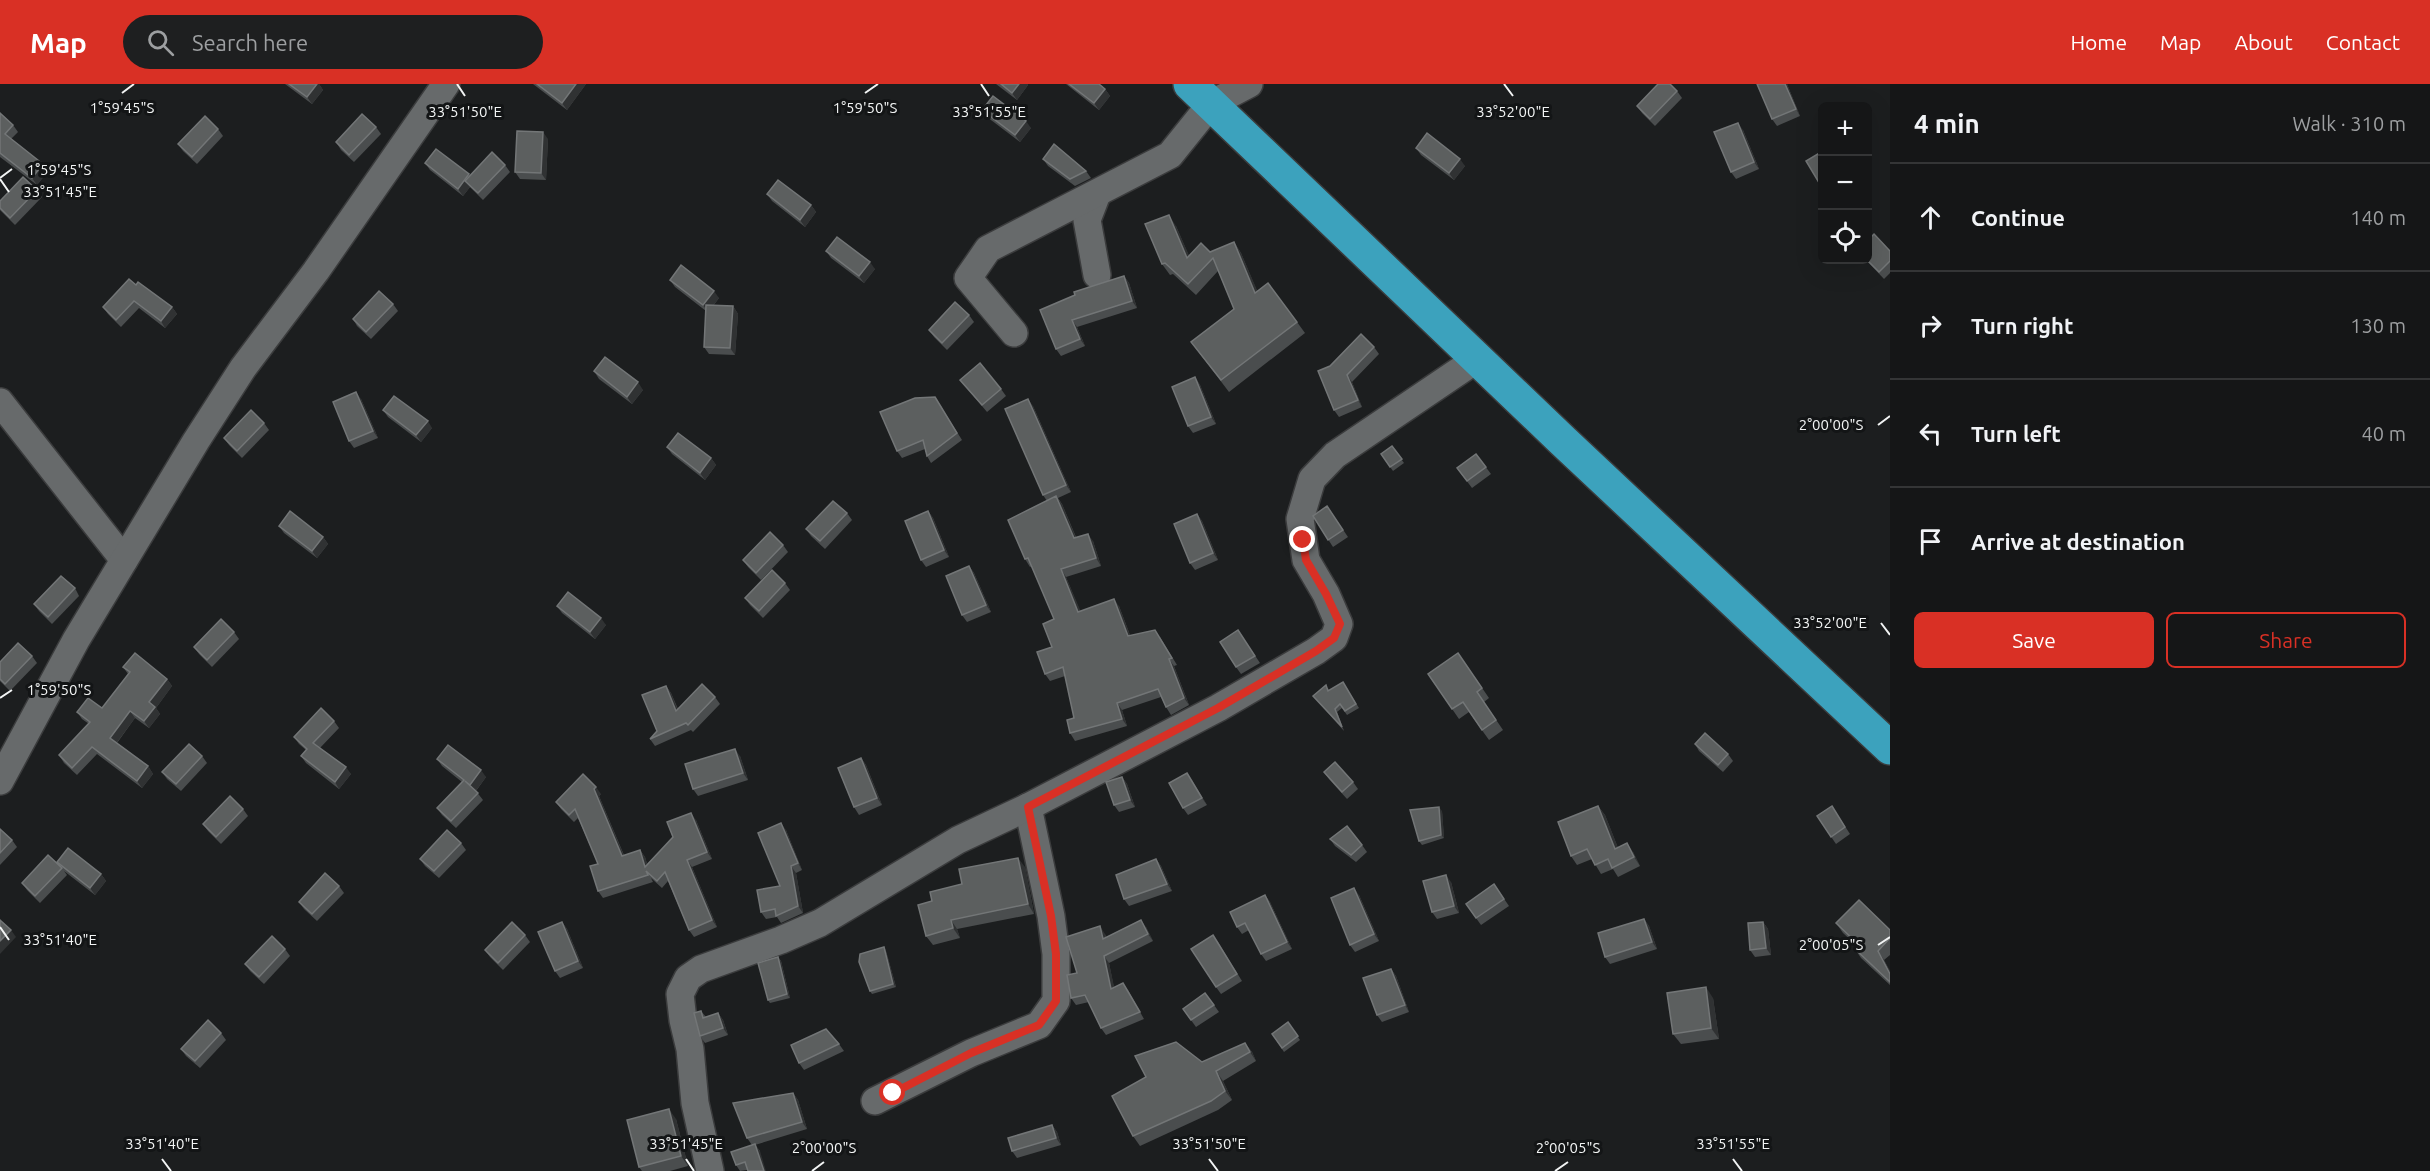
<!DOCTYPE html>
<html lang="en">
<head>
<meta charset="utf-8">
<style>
	body { margin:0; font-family:Ubuntu,sans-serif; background:#1e1f20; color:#f1f3f6 }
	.controls { position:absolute; right:18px; top:18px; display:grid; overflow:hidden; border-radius:9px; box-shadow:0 6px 24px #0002 }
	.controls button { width:54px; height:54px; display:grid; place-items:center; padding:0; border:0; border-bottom:2px solid #343536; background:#151617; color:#f1f3f6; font:30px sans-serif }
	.stop { position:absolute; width:18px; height:18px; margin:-14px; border:4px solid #d93025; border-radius:50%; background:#fff }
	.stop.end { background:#d93025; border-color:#fff; box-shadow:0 2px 6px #0008 }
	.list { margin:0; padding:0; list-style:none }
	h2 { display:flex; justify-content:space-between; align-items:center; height:78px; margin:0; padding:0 24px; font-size:26px }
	h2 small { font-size:20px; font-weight:400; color:#9d9fa1 }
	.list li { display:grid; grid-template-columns:39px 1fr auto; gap:18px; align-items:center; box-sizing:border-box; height:108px; padding:0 24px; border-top:2px solid #343536 }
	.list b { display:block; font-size:22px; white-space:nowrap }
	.list em { font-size:20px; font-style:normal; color:#9d9fa1 }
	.actions { display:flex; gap:12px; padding:18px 24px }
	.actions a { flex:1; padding:14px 0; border:2px solid #d93025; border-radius:9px; text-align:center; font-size:21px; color:#d93025 }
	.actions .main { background:#d93025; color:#fff }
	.icon { flex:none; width:33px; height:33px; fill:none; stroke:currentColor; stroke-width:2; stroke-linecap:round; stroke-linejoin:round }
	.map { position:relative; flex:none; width:1890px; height:1087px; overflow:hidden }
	header { display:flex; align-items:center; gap:36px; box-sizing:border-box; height:84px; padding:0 30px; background:#d93025; color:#fff }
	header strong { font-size:28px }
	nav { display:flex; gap:33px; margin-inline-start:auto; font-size:21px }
	.search { width:420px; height:54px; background:#1e1f20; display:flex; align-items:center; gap:15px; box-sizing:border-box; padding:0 21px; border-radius:33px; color:#9d9fa1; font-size:22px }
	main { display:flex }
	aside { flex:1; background:#151617 }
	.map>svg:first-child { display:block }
</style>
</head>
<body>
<header>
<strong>Map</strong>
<div class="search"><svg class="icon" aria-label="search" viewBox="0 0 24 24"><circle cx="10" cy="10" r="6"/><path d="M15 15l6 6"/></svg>Search here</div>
<nav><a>Home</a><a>Map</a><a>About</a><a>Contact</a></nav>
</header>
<main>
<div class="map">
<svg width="1890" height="1087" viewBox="0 0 1890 1087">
	<rect width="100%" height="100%" fill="#1c1e1f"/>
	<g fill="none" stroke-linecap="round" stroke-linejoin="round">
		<defs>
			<g id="minor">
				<path d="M 1097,191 L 1087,136 L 1097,110"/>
				<path d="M 1014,249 L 968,194 L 988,165 L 1170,71 L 1211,20 L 1249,0"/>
				<path d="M 0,318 L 124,476"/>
				<path d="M 0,697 L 76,556 L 196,357 L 243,284 L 316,187 L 446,0"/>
				<path d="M 875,1017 L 971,969 L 1039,941 L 1056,917 L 1056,870 L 1051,832 L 1028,723"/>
				<path d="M 710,1087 L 695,1019 L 690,965 L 683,936 L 680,910 L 688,894 L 701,885 L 781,856 L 820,839 L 958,756 L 1028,723 L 1218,624 L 1316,567 L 1334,554 L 1339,540 L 1326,510 L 1306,476 L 1300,435 L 1312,395 L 1335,371 L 1477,275"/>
			</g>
			<path id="highway" d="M 1190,0 L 1563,357 L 1890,664"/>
		</defs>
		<!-- minor casing -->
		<use href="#minor" stroke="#3b3c3d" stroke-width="30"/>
		<!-- highway casing -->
		<use href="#highway" stroke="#3b3c3d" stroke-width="36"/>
		<!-- minor -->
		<use href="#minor" stroke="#676a6b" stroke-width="27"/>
		<!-- highway -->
		<use href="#highway" stroke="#3ca2bd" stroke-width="33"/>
	</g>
	<!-- wall -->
	<g fill="#4a4d4e">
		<path d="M 285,0 L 319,0 L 323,6 L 312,20 Z"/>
		<path d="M 533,0 L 586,0 L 567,26 Z"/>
		<path d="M 996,0 L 1027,0 L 1028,1 L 1017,16 Z"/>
		<path d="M 1066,0 L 1099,0 L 1105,5 L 1110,12 L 1099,26 Z"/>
		<path d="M 1757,0 L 1787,0 L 1800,32 L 1777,42 L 1772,35 Z"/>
		<path d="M 1677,7 L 1682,14 L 1655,42 L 1642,29 L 1637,22 Z"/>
		<path d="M 982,26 L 1031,44 L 1020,58 L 987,33 Z"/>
		<path d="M 0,29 L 13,41 L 18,48 L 11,55 L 48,87 L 37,101 L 0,73 Z"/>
		<path d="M 376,43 L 381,50 L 354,78 L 341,66 L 336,58 Z"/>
		<path d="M 218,45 L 223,52 L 197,80 L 183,67 L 178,60 Z"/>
		<path d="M 1743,46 L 1759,85 L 1736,95 L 1731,88 Z"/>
		<path d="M 548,55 L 546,96 L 520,95 L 515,88 Z"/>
		<path d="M 1416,64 L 1465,82 L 1454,96 L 1421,71 Z"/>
		<path d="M 1043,75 L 1086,87 L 1091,94 L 1075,102 L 1048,82 Z"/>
		<path d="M 425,79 L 470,91 L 505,81 L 510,88 L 483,116 L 470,103 L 463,112 L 430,86 Z"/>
		<path d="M 37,106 L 42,113 L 15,141 L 0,126 L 0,117 Z"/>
		<path d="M 767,110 L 811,121 L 816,128 L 805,143 L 772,117 Z"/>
		<path d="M 1176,142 L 1189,172 L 1210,168 L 1234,158 L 1241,169 L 1257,207 L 1297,238 L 1305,249 L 1229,308 L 1191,258 L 1234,225 L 1218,187 L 1196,211 L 1173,190 L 1170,191 L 1162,180 Z"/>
		<path d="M 826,167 L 875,185 L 864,199 L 831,174 Z"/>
		<path d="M 1890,167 L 1890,189 L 1884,195 L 1866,176 Z"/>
		<path d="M 1124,192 L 1129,199 L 1137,224 L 1077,243 L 1085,262 L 1061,272 L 1056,265 L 1040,226 Z"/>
		<path d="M 670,196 L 719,214 L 713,222 L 733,222 L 738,230 L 735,271 L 709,270 L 704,263 L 706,227 L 675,203 Z"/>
		<path d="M 136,201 L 172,223 L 177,230 L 165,244 L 139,224 L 121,243 L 108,230 L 103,223 Z"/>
		<path d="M 393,220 L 398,227 L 371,255 L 357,242 L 353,235 Z"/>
		<path d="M 969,231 L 974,238 L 947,266 L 934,253 L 929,246 Z"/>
		<path d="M 1374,263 L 1379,270 L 1352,298 L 1362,323 L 1339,333 L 1334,326 L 1318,287 Z"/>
		<path d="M 594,287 L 643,306 L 632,320 L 599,295 Z"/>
		<path d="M 1195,293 L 1200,301 L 1216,340 L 1193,349 L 1188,342 Z"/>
		<path d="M 960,296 L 1001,305 L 1006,312 L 987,328 Z"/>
		<path d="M 935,313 L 962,356 L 931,379 L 927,372 L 925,365 L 902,374 L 897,367 Z"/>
		<path d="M 361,315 L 378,354 L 354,364 L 349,357 Z"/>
		<path d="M 1033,322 L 1071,408 L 1058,414 L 1062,420 L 1076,453 L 1093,457 L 1101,482 L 1066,493 L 1080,527 L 1119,522 L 1130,551 L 1160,553 L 1177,581 L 1174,582 L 1189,621 L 1171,631 L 1166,623 L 1161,613 L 1122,626 L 1127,642 L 1075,657 L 1070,649 L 1074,634 L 1065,592 L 1050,597 L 1045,590 L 1052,563 L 1054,535 L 1032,482 L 1030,483 L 1025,475 L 1047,417 L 1043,411 Z"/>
		<path d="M 383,326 L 432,344 L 421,358 L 388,333 Z"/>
		<path d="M 264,339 L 269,346 L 242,374 L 229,361 L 224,354 Z"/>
		<path d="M 1392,362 L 1404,379 L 1393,387 L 1381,370 Z"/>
		<path d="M 667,363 L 711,374 L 716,381 L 705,396 L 672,370 Z"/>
		<path d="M 1476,370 L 1491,390 L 1472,404 L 1457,384 Z"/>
		<path d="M 1327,422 L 1348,453 L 1333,463 L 1313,432 Z"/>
		<path d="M 928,427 L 933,434 L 949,473 L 926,483 L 921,476 Z"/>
		<path d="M 847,429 L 852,436 L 825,465 L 811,452 L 806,445 Z"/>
		<path d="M 1197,430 L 1202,437 L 1218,476 L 1195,486 L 1190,479 Z"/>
		<path d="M 279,442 L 323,453 L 328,460 L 317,474 L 284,449 Z"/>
		<path d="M 783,461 L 788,468 L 761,496 L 748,483 L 743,476 Z"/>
		<path d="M 969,482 L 974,489 L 991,528 L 967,538 L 962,531 Z"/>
		<path d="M 785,499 L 790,506 L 763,534 L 750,521 L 745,514 Z"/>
		<path d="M 75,504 L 79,512 L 52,540 L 39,527 L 34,520 Z"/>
		<path d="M 557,522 L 606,541 L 595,555 L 562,529 Z"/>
		<path d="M 1238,546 L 1260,579 L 1241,590 L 1236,583 Z"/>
		<path d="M 234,548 L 239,555 L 212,583 L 199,570 L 194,563 Z"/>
		<path d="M 1458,569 L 1489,614 L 1484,618 L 1503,646 L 1489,656 L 1469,628 L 1459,635 L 1428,590 Z"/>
		<path d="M 32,572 L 37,579 L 10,607 L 0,597 L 0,578 Z"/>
		<path d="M 123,583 L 167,595 L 172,602 L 156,624 L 160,630 L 149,644 L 135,634 L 117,659 L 148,682 L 153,690 L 142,704 L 97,670 L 77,691 L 64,679 L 59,671 L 89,640 L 82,635 L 77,628 L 102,624 L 128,590 Z"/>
		<path d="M 1343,598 L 1359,624 L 1347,631 L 1342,624 L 1337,628 L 1344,647 L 1313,612 L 1328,604 L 1329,607 Z"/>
		<path d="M 666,602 L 671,609 L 678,625 L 715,613 L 720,620 L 693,648 L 691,646 L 655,662 L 650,655 L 657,647 Z"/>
		<path d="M 334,637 L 339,644 L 320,664 L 351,690 L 339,705 L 306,679 L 301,672 L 306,666 L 299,660 L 294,653 Z"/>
		<path d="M 1695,660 L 1728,670 L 1733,677 L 1723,688 L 1699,667 Z"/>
		<path d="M 202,672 L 207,679 L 181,707 L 167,695 L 162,688 Z"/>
		<path d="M 740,672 L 748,696 L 698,712 L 693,705 Z"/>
		<path d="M 861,674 L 866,681 L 882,721 L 859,731 L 854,723 Z"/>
		<path d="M 437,675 L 486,693 L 476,707 L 483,716 L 456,744 L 442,731 L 437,724 L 462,698 L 442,682 Z"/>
		<path d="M 1324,688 L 1353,698 L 1358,705 L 1347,715 L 1329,695 Z"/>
		<path d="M 1187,689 L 1207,721 L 1188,731 L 1183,724 Z"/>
		<path d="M 1122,693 L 1127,700 L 1135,723 L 1119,728 L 1114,721 Z"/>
		<path d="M 601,710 L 599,712 L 624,771 L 640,766 L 645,773 L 647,780 L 696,736 L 712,775 L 692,783 L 717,843 L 694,853 L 689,846 L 668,797 L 662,804 L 651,794 L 653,798 L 603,814 L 598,807 L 598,780 L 578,734 L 574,738 L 561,725 L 556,718 Z"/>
		<path d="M 1598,722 L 1605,731 L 1618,764 L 1633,768 L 1640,782 L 1618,793 L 1613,785 L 1601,790 L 1592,775 L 1577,781 L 1571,772 Z"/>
		<path d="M 1832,722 L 1850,750 L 1836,760 L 1817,732 Z"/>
		<path d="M 243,725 L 248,732 L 221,760 L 208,747 L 203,740 Z"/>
		<path d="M 1442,727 L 1444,754 L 1422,761 L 1419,757 Z"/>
		<path d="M 0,745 L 12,756 L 17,763 L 0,781 Z"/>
		<path d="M 786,746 L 802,786 L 796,789 L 803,829 L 781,839 L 777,833 L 766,835 L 761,828 L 780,802 Z"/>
		<path d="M 1330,755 L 1362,761 L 1367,768 L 1356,778 L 1335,762 Z"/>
		<path d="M 461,759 L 466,766 L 439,794 L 425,782 L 420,775 Z"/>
		<path d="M 1156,775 L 1161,782 L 1172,807 L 1129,822 L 1124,815 Z"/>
		<path d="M 57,778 L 101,790 L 106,797 L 95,811 L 64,787 L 67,791 L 40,819 L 27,806 L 22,799 L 60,782 Z"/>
		<path d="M 1025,783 L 1034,830 L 957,845 L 960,854 L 933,861 L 926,852 L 932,817 L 962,800 Z"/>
		<path d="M 1451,798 L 1459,829 L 1437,835 L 1432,828 Z"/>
		<path d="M 1494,800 L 1509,822 L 1481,841 L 1466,820 Z"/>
		<path d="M 339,802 L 344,809 L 317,837 L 304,825 L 299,818 Z"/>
		<path d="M 1265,811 L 1270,818 L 1292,865 L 1266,877 L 1261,870 L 1249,846 L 1242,850 L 1237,843 Z"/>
		<path d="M 1359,811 L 1379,857 L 1355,868 L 1350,861 Z"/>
		<path d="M 1644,835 L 1649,842 L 1657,865 L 1610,880 L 1605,873 Z"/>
		<path d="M 562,838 L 567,845 L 583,884 L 560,894 L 555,887 Z"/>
		<path d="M 1763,838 L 1768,845 L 1771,871 L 1755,873 L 1750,866 Z"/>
		<path d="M 1836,839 L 1890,846 L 1890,871 L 1884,876 L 1890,887 L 1890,901 L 1861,874 L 1855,865 L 1857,862 L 1843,849 Z"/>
		<path d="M 1146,843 L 1153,857 L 1109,879 L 1114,904 L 1128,906 L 1144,935 L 1106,951 L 1101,944 L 1089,918 L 1076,921 L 1071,914 L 1077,889 L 1105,850 L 1106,853 Z"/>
		<path d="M 525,851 L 530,858 L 503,886 L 490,873 L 485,866 Z"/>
		<path d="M 1218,858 L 1242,897 L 1221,910 L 1216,903 Z"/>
		<path d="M 884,863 L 886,867 L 896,903 L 872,910 L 870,907 Z"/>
		<path d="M 285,865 L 290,872 L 264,900 L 250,887 L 245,880 Z"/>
		<path d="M 778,873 L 781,877 L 790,914 L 770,919 L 768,916 Z"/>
		<path d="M 1391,885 L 1396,892 L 1409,928 L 1382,938 L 1377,931 Z"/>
		<path d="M 1713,914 L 1719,955 L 1681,960 L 1673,950 Z"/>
		<path d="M 1214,921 L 1219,928 L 1196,943 L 1183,925 Z"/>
		<path d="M 701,927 L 706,933 L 718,929 L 723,936 L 728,951 L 705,959 L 700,952 Z"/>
		<path d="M 1288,938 L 1300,956 L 1284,968 L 1272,950 Z"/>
		<path d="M 221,949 L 226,956 L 200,984 L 186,972 L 181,965 Z"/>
		<path d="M 1245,959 L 1252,968 L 1256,977 L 1223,997 L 1232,1016 L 1218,1026 L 1140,1062 L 1133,1052 L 1202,978 Z"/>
		<path d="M 839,960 L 844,967 L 804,986 L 799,979 Z"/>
		<path d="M 793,1009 L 798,1016 L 807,1045 L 755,1061 L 760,1067 L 747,1086 L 740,1087 L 736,1081 L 752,1061 L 747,1054 Z"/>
		<path d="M 676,1035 L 688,1082 L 670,1087 L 642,1087 L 639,1083 Z"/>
		<path d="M 1052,1041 L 1057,1048 L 1061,1061 L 1017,1074 L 1012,1067 Z"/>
	</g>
	<!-- shaded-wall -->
	<g fill="#303233">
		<path d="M 317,0 L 319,0 L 323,6 L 312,20 L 307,13 Z"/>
		<path d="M 576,0 L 586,0 L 567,26 L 562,19 Z"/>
		<path d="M 1019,0 L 1027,0 L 1028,1 L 1017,16 L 1012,9 Z"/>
		<path d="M 1785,0 L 1787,0 L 1800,32 L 1796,25 Z"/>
		<path d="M 1105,5 L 1110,12 L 1099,26 L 1094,19 Z"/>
		<path d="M 1026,37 L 1031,44 L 1020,58 L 1015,51 Z"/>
		<path d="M 1738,39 L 1743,46 L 1759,85 L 1754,78 Z"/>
		<path d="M 543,48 L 548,55 L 546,96 L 541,89 Z"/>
		<path d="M 1460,75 L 1465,82 L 1454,96 L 1449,89 Z"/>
		<path d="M 43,80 L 48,87 L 37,101 L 32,94 Z"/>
		<path d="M 469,90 L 474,97 L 465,97 L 470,103 L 463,112 L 458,105 Z"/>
		<path d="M 811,121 L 816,128 L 805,143 L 800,136 Z"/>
		<path d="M 1169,131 L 1176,142 L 1195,185 L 1187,174 Z"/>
		<path d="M 1234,158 L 1241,169 L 1263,220 L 1255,209 Z"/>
		<path d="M 870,178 L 875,185 L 864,199 L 859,192 Z"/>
		<path d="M 1124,192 L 1129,199 L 1137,224 L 1132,217 Z"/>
		<path d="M 714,207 L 719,214 L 708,228 L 703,221 Z"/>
		<path d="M 733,222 L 738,230 L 735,271 L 730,264 Z"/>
		<path d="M 172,223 L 177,230 L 165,244 L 161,237 Z"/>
		<path d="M 1072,236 L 1077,243 L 1085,262 L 1080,255 Z"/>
		<path d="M 1347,291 L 1352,298 L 1362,323 L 1358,316 Z"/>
		<path d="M 1195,293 L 1200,301 L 1216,340 L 1211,333 Z"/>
		<path d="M 638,298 L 643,306 L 632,320 L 627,313 Z"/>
		<path d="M 356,308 L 361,315 L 378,354 L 373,347 Z"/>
		<path d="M 1028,315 L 1033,322 L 1071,408 L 1066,401 Z"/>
		<path d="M 428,337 L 432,344 L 421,358 L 416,351 Z"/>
		<path d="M 711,374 L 716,381 L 705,396 L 700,389 Z"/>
		<path d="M 1056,412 L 1062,420 L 1079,461 L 1074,454 Z"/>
		<path d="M 928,427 L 933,434 L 949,473 L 944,466 Z"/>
		<path d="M 1197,430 L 1202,437 L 1218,476 L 1213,469 Z"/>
		<path d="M 1088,450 L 1093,457 L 1101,482 L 1096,474 Z"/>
		<path d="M 323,453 L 328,460 L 317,474 L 312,467 Z"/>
		<path d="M 969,482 L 974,489 L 991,528 L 986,521 Z"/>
		<path d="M 1061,485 L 1066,493 L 1084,535 L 1078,528 Z"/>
		<path d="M 1114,515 L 1119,522 L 1133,559 L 1128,552 Z"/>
		<path d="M 601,534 L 606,541 L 595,555 L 590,548 Z"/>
		<path d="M 1169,575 L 1174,582 L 1189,621 L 1184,614 Z"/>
		<path d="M 167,595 L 172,602 L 156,624 L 160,630 L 149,644 L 144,637 L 149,618 Z"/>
		<path d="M 666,602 L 671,609 L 681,634 L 676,627 Z"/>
		<path d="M 1117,619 L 1122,626 L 1127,642 L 1122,635 Z"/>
		<path d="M 1335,625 L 1337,628 L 1344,647 L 1342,643 Z"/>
		<path d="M 130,627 L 135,634 L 115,661 L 110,654 Z"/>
		<path d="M 735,665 L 740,672 L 748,696 L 743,689 Z"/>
		<path d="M 861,674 L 866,681 L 882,721 L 877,714 Z"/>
		<path d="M 148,682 L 153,690 L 142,704 L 137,697 Z"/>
		<path d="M 346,683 L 351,690 L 339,705 L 335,698 Z"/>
		<path d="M 481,686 L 486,693 L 475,708 L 470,701 Z"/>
		<path d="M 1187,689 L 1192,696 L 1207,721 L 1202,714 Z"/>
		<path d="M 1122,693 L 1127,700 L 1135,723 L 1130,716 Z"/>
		<path d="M 596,703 L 601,710 L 599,712 L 627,779 L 622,772 L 594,705 Z"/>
		<path d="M 1598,722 L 1605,731 L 1622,774 L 1615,765 Z"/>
		<path d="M 1439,723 L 1442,727 L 1444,754 L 1441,751 Z"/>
		<path d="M 691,729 L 696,736 L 712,775 L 707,768 Z"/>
		<path d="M 781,739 L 786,746 L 802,786 L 798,779 Z"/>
		<path d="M 1627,759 L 1633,768 L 1640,782 L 1634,773 Z"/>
		<path d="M 640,766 L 645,773 L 650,790 L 645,783 Z"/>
		<path d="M 1018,774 L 1025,783 L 1034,830 L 1028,820 Z"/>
		<path d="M 1156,775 L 1161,782 L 1172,807 L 1167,800 Z"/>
		<path d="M 687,776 L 692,783 L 717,843 L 712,836 Z"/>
		<path d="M 791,782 L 796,789 L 803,829 L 798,822 Z"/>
		<path d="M 101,790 L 106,797 L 95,811 L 90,804 Z"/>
		<path d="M 1446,791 L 1451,798 L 1459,829 L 1454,822 Z"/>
		<path d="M 1354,804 L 1359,811 L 1379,857 L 1374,850 Z"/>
		<path d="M 1265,811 L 1270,818 L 1292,865 L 1287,858 Z"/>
		<path d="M 1644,835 L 1649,842 L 1657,865 L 1652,858 Z"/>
		<path d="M 951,836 L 957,845 L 960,854 L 953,844 Z"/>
		<path d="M 1141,836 L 1146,843 L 1153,857 L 1148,850 Z"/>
		<path d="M 562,838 L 567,845 L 583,884 L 578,877 Z"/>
		<path d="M 1763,838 L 1768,845 L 1771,871 L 1766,864 Z"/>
		<path d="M 1100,842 L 1105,850 L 1108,862 L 1103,855 Z"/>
		<path d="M 11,846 L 16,853 L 0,870 L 0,857 Z"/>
		<path d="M 884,863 L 886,867 L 896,903 L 893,900 Z"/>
		<path d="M 1878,867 L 1884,876 L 1890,887 L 1890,890 Z"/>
		<path d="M 1104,872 L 1109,879 L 1116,912 L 1111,905 Z"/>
		<path d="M 778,873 L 781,877 L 790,914 L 787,910 Z"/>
		<path d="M 1391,885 L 1396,892 L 1409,928 L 1405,921 Z"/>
		<path d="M 1123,899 L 1128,906 L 1144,935 L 1140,928 Z"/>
		<path d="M 1706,903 L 1713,914 L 1719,955 L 1711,944 Z"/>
		<path d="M 718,929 L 723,936 L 728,951 L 723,944 Z"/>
		<path d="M 1245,959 L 1252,968 L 1256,977 L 1250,968 Z"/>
		<path d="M 1216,987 L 1223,997 L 1232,1016 L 1225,1007 Z"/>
		<path d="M 793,1009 L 798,1016 L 807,1045 L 802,1038 Z"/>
		<path d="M 669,1025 L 676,1035 L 688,1082 L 681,1072 Z"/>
		<path d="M 1052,1041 L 1057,1048 L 1061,1061 L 1056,1054 Z"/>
		<path d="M 755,1060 L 760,1067 L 766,1087 L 764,1087 Z"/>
	</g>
	<!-- building -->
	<g fill="#5c5f5f" stroke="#737677" stroke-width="1.5">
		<path d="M 289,0 L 317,0 L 307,13 Z"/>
		<path d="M 537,0 L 576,0 L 562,19 Z"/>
		<path d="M 1001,0 L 1019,0 L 1012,9 Z"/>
		<path d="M 1069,0 L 1099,0 L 1105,5 L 1094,19 Z"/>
		<path d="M 1658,0 L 1670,0 L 1677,7 L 1650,35 L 1637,22 Z"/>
		<path d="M 1757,0 L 1785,0 L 1796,25 L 1772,35 Z"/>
		<path d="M 993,12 L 1026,37 L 1015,51 L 982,26 Z"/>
		<path d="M 0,29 L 13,41 L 5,50 L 43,80 L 32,94 L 0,69 Z"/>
		<path d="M 362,30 L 376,43 L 349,71 L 336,58 Z"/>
		<path d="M 205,32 L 218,45 L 192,73 L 178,60 Z"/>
		<path d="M 1738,39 L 1754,78 L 1731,88 L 1714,48 Z"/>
		<path d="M 517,47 L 543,48 L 541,89 L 515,88 Z"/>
		<path d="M 1427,49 L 1460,75 L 1449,89 L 1416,64 Z"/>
		<path d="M 1054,60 L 1086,87 L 1070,95 L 1043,75 Z"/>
		<path d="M 436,65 L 469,90 L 458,105 L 425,79 Z"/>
		<path d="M 492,68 L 505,81 L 478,109 L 465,97 Z"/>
		<path d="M 1821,68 L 1822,70 L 1822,101 L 1821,102 L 1806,77 Z"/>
		<path d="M 23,93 L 37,106 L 10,134 L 0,124 L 0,117 Z"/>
		<path d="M 778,96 L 811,121 L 800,136 L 767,110 Z"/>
		<path d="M 1169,131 L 1187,174 L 1201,159 L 1210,168 L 1234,158 L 1255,209 L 1268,199 L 1297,238 L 1221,296 L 1191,258 L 1234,225 L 1213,174 L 1188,200 L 1165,179 L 1162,180 L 1145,140 Z"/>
		<path d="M 1874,150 L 1890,167 L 1890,177 L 1879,188 L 1867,176 L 1868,156 Z"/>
		<path d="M 837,153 L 870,178 L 859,192 L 826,167 Z"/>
		<path d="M 681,181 L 714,207 L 703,221 L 670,196 Z"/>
		<path d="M 1124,192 L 1132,217 L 1072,236 L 1080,255 L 1056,265 L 1040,226 L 1075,211 L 1074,208 Z"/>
		<path d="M 129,195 L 136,201 L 138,198 L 172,223 L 161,237 L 134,217 L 116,236 L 103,223 Z"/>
		<path d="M 379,207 L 393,220 L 366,248 L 353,235 Z"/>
		<path d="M 955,218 L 969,231 L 942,259 L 929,246 Z"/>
		<path d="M 706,221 L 733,222 L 730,264 L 704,263 Z"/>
		<path d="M 1361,250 L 1374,263 L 1347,291 L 1358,316 L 1334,326 L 1318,287 L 1330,282 Z"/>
		<path d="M 605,273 L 638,298 L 627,313 L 594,287 Z"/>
		<path d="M 980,279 L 1001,305 L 982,321 L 960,296 Z"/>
		<path d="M 1195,293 L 1211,333 L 1188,342 L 1172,303 Z"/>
		<path d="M 356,308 L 373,347 L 349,357 L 333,318 Z"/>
		<path d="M 394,312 L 428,337 L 416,351 L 383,326 Z"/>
		<path d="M 935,313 L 957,349 L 927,372 L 923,356 L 897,367 L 880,328 L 915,314 Z"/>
		<path d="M 1028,315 L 1066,401 L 1043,411 L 1005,325 Z"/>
		<path d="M 251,326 L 264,339 L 237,367 L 224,354 Z"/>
		<path d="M 678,349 L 711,374 L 700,389 L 667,363 Z"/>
		<path d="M 1392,362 L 1402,375 L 1390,383 L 1381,370 Z"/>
		<path d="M 1476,370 L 1486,383 L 1467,397 L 1457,384 Z"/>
		<path d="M 1056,412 L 1074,454 L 1088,450 L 1096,474 L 1061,485 L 1078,528 L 1114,515 L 1128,552 L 1155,546 L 1172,574 L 1169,575 L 1184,614 L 1166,623 L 1158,605 L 1117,619 L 1122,635 L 1070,649 L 1067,636 L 1074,634 L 1063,583 L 1045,590 L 1037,568 L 1052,563 L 1043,540 L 1054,535 L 1028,474 L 1025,475 L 1008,436 Z"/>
		<path d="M 833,417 L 847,429 L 820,457 L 806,445 Z"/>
		<path d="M 1327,422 L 1343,446 L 1328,456 L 1313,432 Z"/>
		<path d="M 290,427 L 323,453 L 312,467 L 279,442 Z"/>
		<path d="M 928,427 L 944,466 L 921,476 L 905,437 Z"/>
		<path d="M 1197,430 L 1213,469 L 1190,479 L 1174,440 Z"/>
		<path d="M 770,448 L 783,461 L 756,489 L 743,476 Z"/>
		<path d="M 969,482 L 986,521 L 962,531 L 946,492 Z"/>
		<path d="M 772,486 L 785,499 L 759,527 L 745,514 Z"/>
		<path d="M 61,492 L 75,504 L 48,533 L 34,520 Z"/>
		<path d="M 568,508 L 601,534 L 590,548 L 557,522 Z"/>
		<path d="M 221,535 L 234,548 L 207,576 L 194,563 Z"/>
		<path d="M 1238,546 L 1255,572 L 1236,583 L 1220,558 Z"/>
		<path d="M 18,559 L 32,572 L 5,600 L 0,595 L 0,578 Z"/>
		<path d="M 135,569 L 167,595 L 149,618 L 155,623 L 144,637 L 130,627 L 110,654 L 148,682 L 137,697 L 92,663 L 72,684 L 59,671 L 90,638 L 77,628 L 88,614 L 102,624 L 130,588 L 123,583 Z"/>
		<path d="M 1458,569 L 1482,604 L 1477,608 L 1496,636 L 1482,646 L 1463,618 L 1452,625 L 1428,590 Z"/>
		<path d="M 1343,598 L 1356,620 L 1345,627 L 1340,620 L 1335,625 L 1342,643 L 1313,612 L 1326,601 L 1328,607 Z"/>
		<path d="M 702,600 L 715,613 L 688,641 L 686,639 L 650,655 L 657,647 L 642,611 L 666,602 L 676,627 Z"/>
		<path d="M 321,624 L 334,637 L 313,659 L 346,683 L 335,698 L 301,672 L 307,665 L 294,653 Z"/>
		<path d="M 1705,649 L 1728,670 L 1718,681 L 1695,660 Z"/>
		<path d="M 189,660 L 202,672 L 176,700 L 162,688 Z"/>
		<path d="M 448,661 L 481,686 L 470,701 L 465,697 L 478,709 L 451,737 L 437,724 L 464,696 L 437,675 Z"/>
		<path d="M 735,665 L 743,689 L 693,705 L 685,680 Z"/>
		<path d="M 861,674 L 877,714 L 854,723 L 838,684 Z"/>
		<path d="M 1335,678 L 1353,698 L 1342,708 L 1324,688 Z"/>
		<path d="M 1187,689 L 1202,714 L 1183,724 L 1169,699 Z"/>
		<path d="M 583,690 L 596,703 L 594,705 L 622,772 L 640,766 L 645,783 L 673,753 L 667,738 L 691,729 L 707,768 L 687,776 L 712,836 L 689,846 L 665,788 L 657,797 L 646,787 L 648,791 L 598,807 L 590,782 L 598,780 L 575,725 L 569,731 L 556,718 Z"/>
		<path d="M 1122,693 L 1130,716 L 1114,721 L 1106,698 Z"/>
		<path d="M 230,712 L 243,725 L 216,753 L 203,740 Z"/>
		<path d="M 1598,722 L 1615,765 L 1627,759 L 1634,773 L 1612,784 L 1608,775 L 1595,781 L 1587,765 L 1571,772 L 1558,738 Z"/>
		<path d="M 1832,722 L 1845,743 L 1831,753 L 1817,732 Z"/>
		<path d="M 1439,723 L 1441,751 L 1419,757 L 1410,726 Z"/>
		<path d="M 781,739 L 798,779 L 791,782 L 798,822 L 776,832 L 775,825 L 761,828 L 757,806 L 780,802 L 758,749 Z"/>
		<path d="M 1347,742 L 1362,761 L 1351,771 L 1330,755 Z"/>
		<path d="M 0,745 L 12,756 L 0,769 Z"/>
		<path d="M 447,746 L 461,759 L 434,787 L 420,775 Z"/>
		<path d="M 68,764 L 101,790 L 90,804 L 57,778 Z"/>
		<path d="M 48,771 L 62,784 L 35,812 L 22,799 Z"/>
		<path d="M 1018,774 L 1028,820 L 951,836 L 953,844 L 926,852 L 918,821 L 932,817 L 930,808 L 962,800 L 959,785 Z"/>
		<path d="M 1156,775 L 1167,800 L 1124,815 L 1116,791 Z"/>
		<path d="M 325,789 L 339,802 L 312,830 L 299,818 Z"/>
		<path d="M 1446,791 L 1454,822 L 1432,828 L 1423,797 Z"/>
		<path d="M 1494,800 L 1504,815 L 1476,834 L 1466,820 Z"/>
		<path d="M 1354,804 L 1374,850 L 1350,861 L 1331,814 Z"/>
		<path d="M 1265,811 L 1287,858 L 1261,870 L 1245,839 L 1237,843 L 1230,828 Z"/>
		<path d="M 1859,816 L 1890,846 L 1890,854 L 1878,867 L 1890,890 L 1890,898 L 1855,865 L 1859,861 L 1836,839 Z"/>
		<path d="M 1644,835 L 1652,858 L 1605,873 L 1598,849 Z"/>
		<path d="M 0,836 L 11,846 L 0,857 Z"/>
		<path d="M 1141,836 L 1148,850 L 1104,872 L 1111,905 L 1123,899 L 1140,928 L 1101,944 L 1085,911 L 1071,914 L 1067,891 L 1077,889 L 1066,853 L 1100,842 L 1103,855 Z"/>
		<path d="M 512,838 L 525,851 L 498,879 L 485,866 Z"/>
		<path d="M 562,838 L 578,877 L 555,887 L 538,848 Z"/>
		<path d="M 1763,838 L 1766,864 L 1750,866 L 1748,839 Z"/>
		<path d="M 1213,851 L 1237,890 L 1216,903 L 1191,865 Z"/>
		<path d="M 272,852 L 285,865 L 259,893 L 245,880 Z"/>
		<path d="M 884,863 L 893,900 L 870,907 L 859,878 L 860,870 Z"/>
		<path d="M 778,873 L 787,910 L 768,916 L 758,879 Z"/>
		<path d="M 1391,885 L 1405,921 L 1377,931 L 1363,894 Z"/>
		<path d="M 1706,903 L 1711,944 L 1673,950 L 1667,909 Z"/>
		<path d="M 1205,909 L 1214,921 L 1191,936 L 1183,925 Z"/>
		<path d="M 701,927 L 703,934 L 718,929 L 723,944 L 700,952 L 694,929 Z"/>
		<path d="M 208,936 L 221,949 L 195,977 L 181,965 Z"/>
		<path d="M 1288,938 L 1298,952 L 1282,964 L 1272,950 Z"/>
		<path d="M 826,945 L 839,960 L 799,979 L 791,961 Z"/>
		<path d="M 1176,958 L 1202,978 L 1245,959 L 1250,968 L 1216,987 L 1225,1007 L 1211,1017 L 1133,1052 L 1112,1012 L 1146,993 L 1135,972 Z"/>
		<path d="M 793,1009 L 802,1038 L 747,1054 L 733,1019 Z"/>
		<path d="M 669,1025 L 681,1072 L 639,1083 L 627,1036 Z"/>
		<path d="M 1052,1041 L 1056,1054 L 1012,1067 L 1008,1054 Z"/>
		<path d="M 755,1060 L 764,1087 L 748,1087 L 745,1078 L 736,1081 L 731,1068 Z"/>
	</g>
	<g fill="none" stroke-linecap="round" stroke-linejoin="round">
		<!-- route -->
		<path stroke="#d93025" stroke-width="8" d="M 893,1009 L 971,969 L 1039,941 L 1056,917 L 1056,870 L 1051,832 L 1028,723 L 1218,624 L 1316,567 L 1334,554 L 1340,540 L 1326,510 L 1306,476 L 1303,456"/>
	</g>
	<!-- ticks -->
	<path fill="none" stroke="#f2f4f4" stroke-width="2" d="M 457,0 L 465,12M 981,0 L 989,12M 1504,0 L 1513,12M 122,9 L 134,0M 865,9 L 878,0M 0,94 L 12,85M 0,95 L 9,108M 1878,341 L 1890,332M 1881,539 L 1890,551M 0,614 L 12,606M 0,843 L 9,856M 1878,861 L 1890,853M 162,1075 L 171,1087M 686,1075 L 694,1087M 1209,1075 L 1218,1087M 1733,1075 L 1742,1087M 812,1087 L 824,1078M 1555,1087 L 1568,1078"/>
	<g font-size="15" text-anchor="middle" fill="#f2f4f4" stroke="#131516" stroke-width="6" stroke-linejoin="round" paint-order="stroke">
		<text x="122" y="29">1°59'45"S</text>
		<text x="865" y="29">1°59'50"S</text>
		<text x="465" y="33">33°51'50"E</text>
		<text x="989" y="33">33°51'55"E</text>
		<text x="1513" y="33">33°52'00"E</text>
		<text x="59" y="91">1°59'45"S</text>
		<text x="60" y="113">33°51'45"E</text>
		<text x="1831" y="346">2°00'00"S</text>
		<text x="1830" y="544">33°52'00"E</text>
		<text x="59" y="611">1°59'50"S</text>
		<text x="60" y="861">33°51'40"E</text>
		<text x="1831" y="866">2°00'05"S</text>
		<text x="162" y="1065">33°51'40"E</text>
		<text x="686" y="1065">33°51'45"E</text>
		<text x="1209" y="1065">33°51'50"E</text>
		<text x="1733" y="1065">33°51'55"E</text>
		<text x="824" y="1069">2°00'00"S</text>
		<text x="1568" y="1069">2°00'05"S</text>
	</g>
</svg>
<div class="controls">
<button>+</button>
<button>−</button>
<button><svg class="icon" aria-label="locate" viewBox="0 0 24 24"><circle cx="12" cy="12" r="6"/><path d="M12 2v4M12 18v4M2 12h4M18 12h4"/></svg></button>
</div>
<div class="stop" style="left:893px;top:1009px"></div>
<div class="stop end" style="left:1303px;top:456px"></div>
</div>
<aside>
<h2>4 min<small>Walk · 310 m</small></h2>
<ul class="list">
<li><svg class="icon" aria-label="ahead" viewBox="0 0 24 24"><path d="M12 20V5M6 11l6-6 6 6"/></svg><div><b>Continue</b></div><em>140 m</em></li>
<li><svg class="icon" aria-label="right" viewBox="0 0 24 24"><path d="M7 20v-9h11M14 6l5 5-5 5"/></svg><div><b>Turn right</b></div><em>130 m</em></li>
<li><svg class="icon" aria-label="left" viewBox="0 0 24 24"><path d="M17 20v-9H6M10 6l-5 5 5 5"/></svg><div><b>Turn left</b></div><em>40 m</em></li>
<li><svg class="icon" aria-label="arrive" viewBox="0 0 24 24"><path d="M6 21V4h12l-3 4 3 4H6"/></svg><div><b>Arrive at destination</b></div></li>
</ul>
<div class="actions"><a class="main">Save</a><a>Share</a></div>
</aside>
</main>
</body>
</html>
